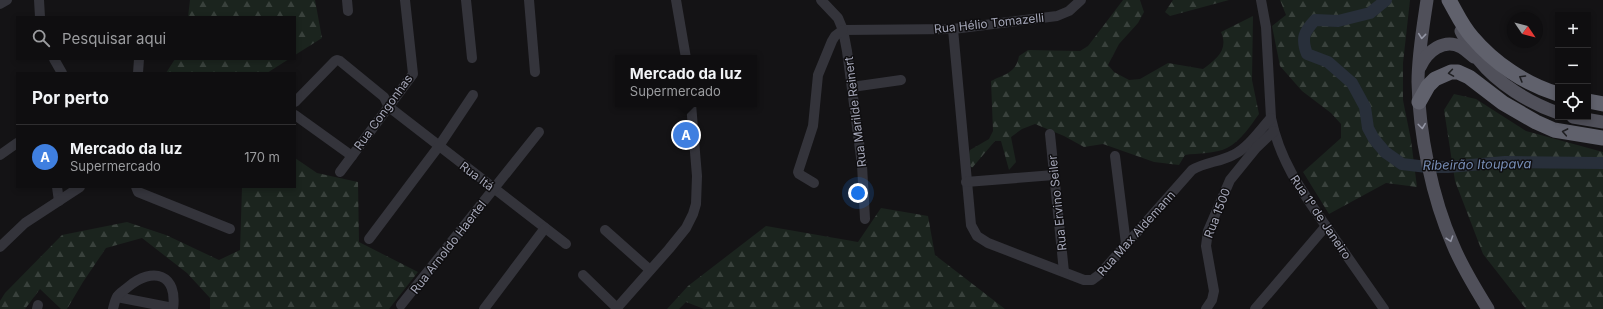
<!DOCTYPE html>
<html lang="pt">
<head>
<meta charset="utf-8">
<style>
	body { margin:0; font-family:Inter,sans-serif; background:#1d1c1e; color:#f1f3f6 }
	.controls { position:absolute; right:12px; top:12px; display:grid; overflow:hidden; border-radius:0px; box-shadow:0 2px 6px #0003 }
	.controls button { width:36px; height:36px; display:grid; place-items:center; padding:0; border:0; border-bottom:1px solid #2f2e30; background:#0f0e10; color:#f1f3f6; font:20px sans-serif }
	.compass { position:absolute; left:1507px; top:12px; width:36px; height:36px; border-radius:50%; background:#0f0e10; box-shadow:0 2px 6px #0003; rotate:125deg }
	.you { position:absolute; left:858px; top:193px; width:14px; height:14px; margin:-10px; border:3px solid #fff; border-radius:50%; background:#1a73e8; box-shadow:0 0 0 6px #1a73e833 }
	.badge { display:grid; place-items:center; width:26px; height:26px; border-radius:50%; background:#d93025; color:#fff; font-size:13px; font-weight:700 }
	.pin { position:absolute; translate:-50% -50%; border:2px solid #fff; box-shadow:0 1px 4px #0006 }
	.popup { position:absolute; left:615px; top:55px; width:142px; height:52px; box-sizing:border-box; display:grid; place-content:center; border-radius:0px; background:#0f0e10; filter:drop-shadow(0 1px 3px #0005); font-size:13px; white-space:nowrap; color:#9b9c9f }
	.popup b { font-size:15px; color:#f1f3f6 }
	.popup::after { content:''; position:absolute; left:50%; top:100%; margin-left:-8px; border:8px solid transparent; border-top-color:#0f0e10 }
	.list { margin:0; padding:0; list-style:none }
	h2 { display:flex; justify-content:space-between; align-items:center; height:52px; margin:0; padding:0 16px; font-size:17px }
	h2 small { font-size:13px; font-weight:400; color:#9b9c9f }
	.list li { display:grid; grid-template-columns:26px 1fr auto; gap:12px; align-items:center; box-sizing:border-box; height:64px; padding:0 16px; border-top:1px solid #2f2e30 }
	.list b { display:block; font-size:15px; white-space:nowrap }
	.list p { margin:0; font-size:13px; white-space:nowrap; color:#9b9c9f }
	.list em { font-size:13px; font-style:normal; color:#9b9c9f }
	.icon { flex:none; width:22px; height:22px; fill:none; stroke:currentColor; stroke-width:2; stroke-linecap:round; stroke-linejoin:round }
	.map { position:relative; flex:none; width:1603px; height:309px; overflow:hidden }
	.search { position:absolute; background:#0f0e10; box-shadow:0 2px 6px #0003; left:16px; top:16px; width:280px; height:44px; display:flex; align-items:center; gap:10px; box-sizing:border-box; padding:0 14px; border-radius:0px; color:#9b9c9f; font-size:15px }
	.panel { position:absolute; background:#0f0e10; box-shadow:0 2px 6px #0003; left:16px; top:72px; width:280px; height:116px; border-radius:0px }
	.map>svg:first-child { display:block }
</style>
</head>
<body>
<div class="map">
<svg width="1603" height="309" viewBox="0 0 1603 309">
	<defs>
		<pattern id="forest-firs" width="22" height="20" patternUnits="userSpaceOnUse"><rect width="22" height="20" fill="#1b241e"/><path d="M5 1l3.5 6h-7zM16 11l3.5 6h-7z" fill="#39413c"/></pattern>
	</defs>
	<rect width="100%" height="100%" fill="#141315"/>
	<!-- forest -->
	<g fill="url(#forest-firs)">
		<path d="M 190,0 L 315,0 L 322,38 L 295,55 L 295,17 L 188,17 Z"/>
		<path d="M 1123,0 L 1140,0 L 1144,12 L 1138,23 L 1119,44 L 1108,65 L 1114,72 L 1129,80 L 1140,79 L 1168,63 L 1203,69 C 1216,59 1229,50 1221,32 L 1253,16 L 1252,80 L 1259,114 C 1251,125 1241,141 1227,148 C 1215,154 1198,153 1185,155 L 1179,165 L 1154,162 L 1103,144 L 1084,147 L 1064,136 L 1035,124 L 1022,129 L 1011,137 L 1016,162 L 1009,170 L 1001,141 L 995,141 L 972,168 L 967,162 L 970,150 L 989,139 L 993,131 L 991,81 C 1005,74 1016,73 1019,56 L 1028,50 L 1080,51 L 1088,46 Z"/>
		<path d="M 1173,0 L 1229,0 L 1170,16 L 1165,12 Z"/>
		<path d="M 1280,0 L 1410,0 L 1403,63 L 1403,100 L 1411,140 L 1417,187 L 1386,183 L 1329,214 L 1303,172 L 1341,138 L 1341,124 L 1331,113 L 1302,91 L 1280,66 L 1272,26 L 1286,15 Z"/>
		<path d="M 175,59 L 289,59 L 267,73 L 166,73 Z"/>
		<path d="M 1454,94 L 1476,99 L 1526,131 L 1603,152 L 1603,309 L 1526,309 L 1483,254 L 1455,181 L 1444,110 Z"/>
		<path d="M 295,158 L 317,173 L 358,182 L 359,242 L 418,272 L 389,309 L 210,309 L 210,298 L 187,273 L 142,238 L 106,248 L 83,282 L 67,309 L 61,309 L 40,289 L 25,309 L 0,309 L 0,301 L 5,293 L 62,235 L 127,222 L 166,235 L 219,260 L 240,250 L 242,187 L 295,187 Z"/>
		<path d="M 881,208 L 928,216 L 935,255 L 1005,309 L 704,309 L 686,302 L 679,309 L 667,309 L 688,286 L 766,226 L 858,242 Z"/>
	</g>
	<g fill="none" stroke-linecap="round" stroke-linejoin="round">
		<!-- river -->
		<path stroke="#282f3a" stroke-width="12" d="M 1386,0 L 1370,13 L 1338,21 L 1315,20 C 1304,32 1301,38 1307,54 L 1328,62 L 1352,83 L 1365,107 L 1368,128 L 1374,139 L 1385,152 L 1402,164 L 1427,167 L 1448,167 L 1505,162 L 1603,163"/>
		<!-- minor -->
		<g stroke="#34343b" stroke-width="10">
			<path d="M 39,0 L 40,17"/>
			<path d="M 347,0 L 348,11"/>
			<path d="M 466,0 L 472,58"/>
			<path d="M 529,0 L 535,72"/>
			<path d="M 676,0 L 686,58"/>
			<path d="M 821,0 L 838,18 L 843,30 L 847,51 L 862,165 L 865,219"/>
			<path d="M 1261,0 L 1266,27 L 1271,118 C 1280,162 1303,193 1328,229 C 1347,256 1365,282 1384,309"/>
			<path d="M 0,4 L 7,0"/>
			<path d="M 953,29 L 971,225 L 977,236 L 988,243 L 1084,280 L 1092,280 L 1100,274 L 1192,170 C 1205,162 1220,162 1233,155 C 1248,148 1260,130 1271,118"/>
			<path d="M 843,30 L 953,29 L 1057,16 L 1069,11 L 1081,0"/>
			<path d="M 54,59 L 62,73"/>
			<path d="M 138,73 L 139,59"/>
			<path d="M 852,87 L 901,80"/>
			<path d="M 295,102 L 335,61 L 337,60 L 340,61 L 384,97 L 389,107 L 566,244"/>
			<path d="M 295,115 L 352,156"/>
			<path d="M 1050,134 L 1064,272"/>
			<path d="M 0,155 L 17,143"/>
			<path d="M 1115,156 L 1126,244"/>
			<path d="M 340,172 L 413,74 L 405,0"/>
			<path d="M 966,182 L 1054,175"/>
			<path d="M 814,183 L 799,174 L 798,172 L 813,126 L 818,75 L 832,41 L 835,36 L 843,30"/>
			<path d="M 57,187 L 59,201"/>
			<path d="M 136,187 L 138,192 L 230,229"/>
			<path d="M 605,230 L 650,270"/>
			<path d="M 369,239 L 439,146 L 473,95"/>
			<path d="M 0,247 L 25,223 L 80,187"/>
			<path d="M 583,275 L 617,308"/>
			<path d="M 117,297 L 173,308"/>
			<path d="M 401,305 L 539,132"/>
			<path d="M 37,309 L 38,305"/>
			<path d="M 113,309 C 114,305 115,300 117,297 C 119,293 125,290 128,287 C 153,266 178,274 173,309"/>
			<path d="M 484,309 L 545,228"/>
			<path d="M 616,309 L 669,249 L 686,228 L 693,214 L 696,204 L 697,176 L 691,104"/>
			<path d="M 1206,309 L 1212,300 L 1214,291 L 1206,246 L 1208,231 L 1230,180 L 1256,148 L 1274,131"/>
			<path d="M 1255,309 L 1326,226"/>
		</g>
		<!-- major -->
		<g stroke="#50505a" stroke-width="13">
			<path d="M 1427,0 C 1423,27 1418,55 1418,82 C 1419,133 1432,198 1453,245 C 1462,267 1475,288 1488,309"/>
			<path d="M 1461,31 C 1466,41 1472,51 1479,60 C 1498,84 1530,103 1558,113"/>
			<path d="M 1420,67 C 1427,51 1444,38 1461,47 C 1466,50 1470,54 1474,57"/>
			<path d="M 1573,117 L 1603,122"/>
		</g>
		<!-- highway -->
		<g stroke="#60616c" stroke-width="15">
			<path d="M 1449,0 C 1456,12 1462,26 1472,37 C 1494,63 1525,84 1558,94"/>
			<path d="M 1588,101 L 1603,104"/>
			<path d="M 1419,102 L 1428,86 L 1435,79 L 1451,72 L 1458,72 L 1469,77 L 1503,103 L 1536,122 L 1554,130 L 1603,138"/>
		</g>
	</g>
	<!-- one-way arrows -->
	<defs><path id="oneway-chevron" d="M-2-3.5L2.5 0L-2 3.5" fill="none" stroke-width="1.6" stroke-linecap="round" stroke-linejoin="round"/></defs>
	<g stroke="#9395a4">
		<use href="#oneway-chevron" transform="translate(1422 36) rotate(96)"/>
		<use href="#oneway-chevron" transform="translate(1422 126) rotate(83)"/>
		<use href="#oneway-chevron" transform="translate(1450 239) rotate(71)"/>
	</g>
	<g stroke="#1f1f22">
		<use href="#oneway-chevron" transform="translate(1451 73) rotate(171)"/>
		<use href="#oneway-chevron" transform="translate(1522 78) rotate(-149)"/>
		<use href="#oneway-chevron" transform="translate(1565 132) rotate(-169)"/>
	</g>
	<g text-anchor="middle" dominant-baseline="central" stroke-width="3" stroke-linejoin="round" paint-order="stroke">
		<!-- street labels -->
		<g font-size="12" fill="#a4a6b7" stroke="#0f0e10">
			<text transform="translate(989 23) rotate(-6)">Rua Hélio Tomazelli</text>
			<text transform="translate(383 112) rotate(-54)">Rua Congonhas</text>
			<text transform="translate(855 112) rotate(-97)">Rua Marilde Reinert</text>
			<text transform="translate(477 176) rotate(37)">Rua Itá</text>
			<text transform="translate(1057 203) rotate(-96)">Rua Ervino Seiler</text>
			<text transform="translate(1217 213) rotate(-69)">Rua 1500</text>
			<text transform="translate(1321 217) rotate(56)">Rua 1º de Janeiro</text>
			<text transform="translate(1136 233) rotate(-48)">Rua Max Aldemann</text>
			<text transform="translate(448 247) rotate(-52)">Rua Arnoldo Haertel</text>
		</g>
		<!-- water labels -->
		<g font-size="13" font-style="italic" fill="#778db6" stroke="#0f0e10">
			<text transform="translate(1477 164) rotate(-1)">Ribeirão Itoupava</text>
		</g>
	</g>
</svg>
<div class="controls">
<button>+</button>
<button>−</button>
<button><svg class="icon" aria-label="locate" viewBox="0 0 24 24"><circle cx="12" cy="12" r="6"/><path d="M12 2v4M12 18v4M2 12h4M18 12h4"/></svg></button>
</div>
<svg class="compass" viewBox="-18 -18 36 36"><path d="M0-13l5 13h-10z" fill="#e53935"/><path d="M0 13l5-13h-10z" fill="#9b9c9f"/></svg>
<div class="you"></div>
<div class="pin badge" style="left:686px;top:135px;background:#3f7fe0">A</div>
<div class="popup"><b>Mercado da luz</b>Supermercado</div>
<div class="search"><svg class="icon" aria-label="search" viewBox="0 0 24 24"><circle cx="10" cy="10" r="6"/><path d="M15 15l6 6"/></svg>Pesquisar aqui</div>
<section class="panel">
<h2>Por perto<small></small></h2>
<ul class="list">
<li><span class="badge" style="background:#3f7fe0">A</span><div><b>Mercado da luz</b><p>Supermercado</p></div><em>170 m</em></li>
</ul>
</section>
</div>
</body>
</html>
